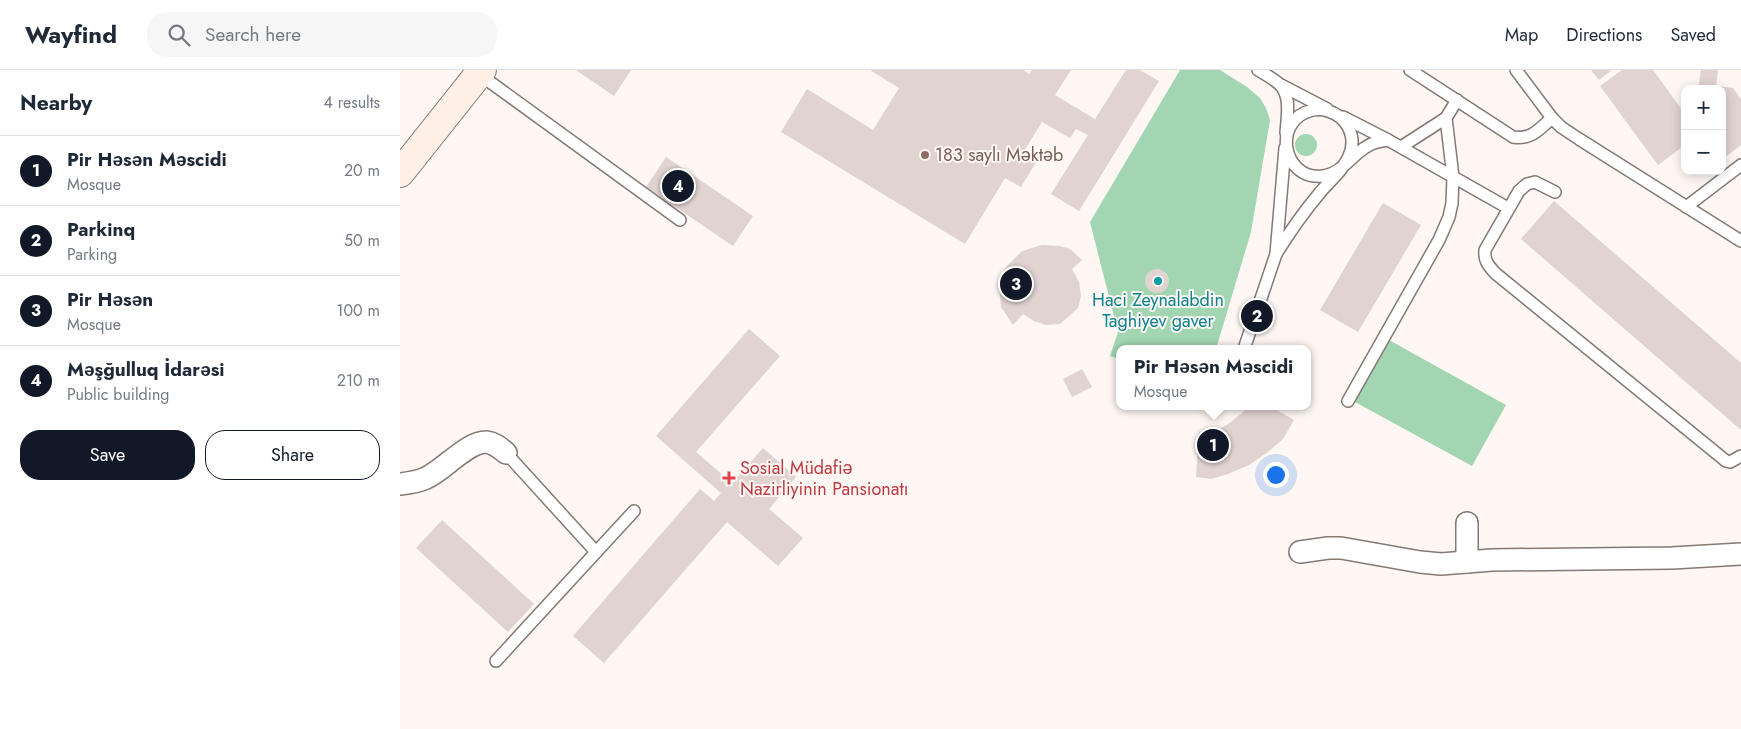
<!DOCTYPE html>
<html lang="en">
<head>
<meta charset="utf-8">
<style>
	body { margin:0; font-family:Jost,sans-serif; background:#f6f6f7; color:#1f2937 }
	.controls { position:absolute; right:15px; top:15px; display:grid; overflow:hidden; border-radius:10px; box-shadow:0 2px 12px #0003 }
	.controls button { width:45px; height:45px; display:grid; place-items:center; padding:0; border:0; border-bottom:1px solid #e0e1e3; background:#fff; color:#1f2937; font:25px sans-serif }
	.you { position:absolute; left:875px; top:404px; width:18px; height:18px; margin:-12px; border:4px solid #fff; border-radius:50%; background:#1a73e8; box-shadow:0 0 0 8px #1a73e833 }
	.badge { display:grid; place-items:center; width:32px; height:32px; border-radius:50%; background:#111827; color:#fff; font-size:16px; font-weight:700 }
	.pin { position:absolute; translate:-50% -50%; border:2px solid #fff; box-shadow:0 1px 5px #0006 }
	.popup { position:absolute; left:716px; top:275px; width:195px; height:65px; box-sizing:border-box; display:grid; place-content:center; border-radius:10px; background:#fff; filter:drop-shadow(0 1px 4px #0005); font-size:16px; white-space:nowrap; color:#747a83 }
	.popup b { font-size:19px; color:#1f2937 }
	.popup::after { content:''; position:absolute; left:50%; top:100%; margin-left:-10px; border:10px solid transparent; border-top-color:#fff }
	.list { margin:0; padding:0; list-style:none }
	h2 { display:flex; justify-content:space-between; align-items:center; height:65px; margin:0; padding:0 20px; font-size:21px }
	h2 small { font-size:16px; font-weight:400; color:#747a83 }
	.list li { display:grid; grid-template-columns:32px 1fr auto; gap:15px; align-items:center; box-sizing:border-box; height:70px; padding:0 20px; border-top:1px solid #e0e1e3 }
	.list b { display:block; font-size:19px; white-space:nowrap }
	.list p { margin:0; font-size:16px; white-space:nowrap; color:#747a83 }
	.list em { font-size:16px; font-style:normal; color:#747a83 }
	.actions { display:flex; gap:10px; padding:15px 20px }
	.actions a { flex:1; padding:11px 0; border:1px solid #111827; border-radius:20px; text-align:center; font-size:18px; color:#111827 }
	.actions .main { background:#111827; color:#fff }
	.icon { flex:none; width:28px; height:28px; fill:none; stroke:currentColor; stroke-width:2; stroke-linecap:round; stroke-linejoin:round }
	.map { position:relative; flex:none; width:1341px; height:659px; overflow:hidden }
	header { display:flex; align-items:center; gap:30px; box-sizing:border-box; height:70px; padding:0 25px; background:#fff; border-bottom:1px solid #e0e1e3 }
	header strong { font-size:24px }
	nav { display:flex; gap:28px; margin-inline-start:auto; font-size:18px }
	.search { width:350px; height:45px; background:#f6f6f7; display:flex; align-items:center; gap:12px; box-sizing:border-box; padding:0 18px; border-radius:20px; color:#747a83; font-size:19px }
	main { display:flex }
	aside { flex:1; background:#fff }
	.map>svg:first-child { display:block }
</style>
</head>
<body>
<header>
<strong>Wayfind</strong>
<div class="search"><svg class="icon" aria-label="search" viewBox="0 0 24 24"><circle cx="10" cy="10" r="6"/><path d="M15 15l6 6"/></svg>Search here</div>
<nav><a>Map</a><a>Directions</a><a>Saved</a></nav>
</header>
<main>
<aside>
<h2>Nearby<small>4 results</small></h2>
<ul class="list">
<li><span class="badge">1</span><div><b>Pir Həsən Məscidi</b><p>Mosque</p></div><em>20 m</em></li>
<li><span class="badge">2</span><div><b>Parkinq</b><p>Parking</p></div><em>50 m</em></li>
<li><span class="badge">3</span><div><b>Pir Həsən</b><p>Mosque</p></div><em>100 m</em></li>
<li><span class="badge">4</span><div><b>Məşğulluq İdarəsi</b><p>Public building</p></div><em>210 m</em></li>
</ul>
<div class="actions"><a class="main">Save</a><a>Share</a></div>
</aside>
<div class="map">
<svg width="1341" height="659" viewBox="0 0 1341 659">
	<rect width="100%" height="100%" fill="#fef7f3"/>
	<!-- green -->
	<g fill="#a2d6b2">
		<path d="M 780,0 L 820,0 L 847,17 L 860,28 L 866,38 L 870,50 L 851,162 L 816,279 L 719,279 L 719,289 L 710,286 L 718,262 L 690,152 Z"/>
		<circle cx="906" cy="75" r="11"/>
		<path d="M 989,270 L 1106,335 L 1072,396 L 955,332 Z"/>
	</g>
	<!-- building -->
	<g fill="#e0d3d0">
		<path d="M 176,0 L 231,0 L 214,26 Z"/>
		<path d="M 470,0 L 623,0 L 629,4 L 632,0 L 671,0 L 655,25 L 695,49 L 726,0 L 740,0 L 759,11 L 679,141 L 651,124 L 688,65 L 676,59 L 670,68 L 642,52 L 624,81 L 638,89 L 621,117 L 605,108 L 565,174 L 381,62 L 407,19 L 473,60 L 499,18 Z"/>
		<path d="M 1191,0 L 1212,0 L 1199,10 Z"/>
		<path d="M 1222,0 L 1253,0 L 1285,44 L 1285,75 L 1258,95 L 1200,16 Z"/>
		<path d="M 1301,0 L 1318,0 L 1316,16 L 1333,18 L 1341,29 L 1341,75 L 1324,88 L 1322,86 L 1322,19 L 1298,19 Z"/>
		<path d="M 266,87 L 353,146 L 333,176 L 246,117 Z"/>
		<path d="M 1154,131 L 1341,293 L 1341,360 L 1121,169 Z"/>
		<path d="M 983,133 L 1021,155 L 958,262 L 920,240 Z"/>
		<path d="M 642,175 L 660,176 L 670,179 L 682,190 L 672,199 L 679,212 L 681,226 L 678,238 L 660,254 L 646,255 L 634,251 L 623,244 L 613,255 L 601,237 L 599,216 L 607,196 L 622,181 Z"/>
		<circle cx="757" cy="211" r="12"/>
		<path d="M 349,259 L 380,286 L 296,382 L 332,413 L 363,378 L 396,407 L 369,439 L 403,468 L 378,496 L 327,452 L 204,593 L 173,566 L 300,419 L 314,431 L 321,423 L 256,366 Z"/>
		<path d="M 682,299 L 692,317 L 672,327 L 663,309 Z"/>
		<path d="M 848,336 L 870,336 L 894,350 L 883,369 L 868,382 L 849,395 L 828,404 L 811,409 L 796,407 L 799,362 L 816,361 L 828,354 L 841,344 Z"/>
		<path d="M 42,450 L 134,534 L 108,562 L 16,478 Z"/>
	</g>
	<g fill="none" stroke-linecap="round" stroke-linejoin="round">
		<defs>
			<g id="lane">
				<path d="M 858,0 C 865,4 872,8 878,13 C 892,24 887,47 886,63"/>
				<path d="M 1010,0 L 1113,67 C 1132,70 1139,59 1152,48"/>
				<path d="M 1116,0 L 1152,48 L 1161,57 L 1179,69 L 1341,171"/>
				<path d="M 79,4 L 280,150"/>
				<path d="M 881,15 L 927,39"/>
				<path d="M 943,47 L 988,70 L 1108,138"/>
				<path d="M 1001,77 L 1046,48"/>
				<path d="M 1155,122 L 1135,112 L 1127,114 L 1119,121 L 1085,180 C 1084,191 1088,195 1095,203 L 1326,391 L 1330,392 L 1341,386"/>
				<path d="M 1286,137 L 1341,95"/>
				<path d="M 876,184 C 889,163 903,143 918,125 C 928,112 943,101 949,86 C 955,73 952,58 941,48 C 934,42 923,38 913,40 C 871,49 882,111 923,106 C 941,104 952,85 966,77 C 973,72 980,71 988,70"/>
				<path d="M 844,279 L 876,184 L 885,78"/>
				<path d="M 948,331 L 1039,170 L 1049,147 L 1052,133 L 1053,107 L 1046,48 L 1057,30"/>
				<path d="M 106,383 L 196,482"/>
				<path d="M 96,591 L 234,441"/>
			</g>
			<g id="street">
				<path d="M 0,414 C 9,413 18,412 26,408 C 44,400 67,372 86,372 C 95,373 100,378 106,383"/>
				<path d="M 1067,453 L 1067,492"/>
				<path d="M 900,482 L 928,478 L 941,478 L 1020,492 L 1041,494 L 1092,490 L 1272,488 L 1341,484"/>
			</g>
			<path id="secondary" d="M 0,103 L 82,0"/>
		</defs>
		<!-- lane casing -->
		<use href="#lane" stroke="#847974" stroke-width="14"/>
		<!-- street casing -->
		<use href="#street" stroke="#847974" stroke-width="24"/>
		<!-- secondary casing -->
		<use href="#secondary" stroke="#847974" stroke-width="30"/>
		<!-- lane -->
		<use href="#lane" stroke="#fff" stroke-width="11"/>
		<!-- street -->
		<use href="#street" stroke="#fff" stroke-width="21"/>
		<!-- secondary -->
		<use href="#secondary" stroke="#fef0e6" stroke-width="28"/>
	</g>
	<!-- markers -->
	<circle fill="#8d6e63" stroke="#fef7f3" stroke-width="2" cx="525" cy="85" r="5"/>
	<circle fill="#0f9aa8" stroke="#fef7f3" stroke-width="2" cx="758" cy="211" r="5"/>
	<path fill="#e0444e" stroke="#fef7f3" stroke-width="2" d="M326.5 400.5h5v5h5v5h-5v5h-5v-5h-5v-5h5z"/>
	<g text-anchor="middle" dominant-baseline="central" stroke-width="4" stroke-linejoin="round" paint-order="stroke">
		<!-- education labels -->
		<g font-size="18" fill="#785e54" stroke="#fef7f3" text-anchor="start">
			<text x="535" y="85">183 saylı Məktəb</text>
		</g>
		<!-- culture labels -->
		<g font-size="18" fill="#0d838f" stroke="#fef7f3">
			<text x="758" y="230">Haci Zeynalabdin<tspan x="758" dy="21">Taghiyev gaver</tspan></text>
		</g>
		<!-- health labels -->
		<g font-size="18" fill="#be3a42" stroke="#fef7f3" text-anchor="start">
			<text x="340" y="398">Sosial Müdafiə<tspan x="340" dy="21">Nazirliyinin Pansionatı</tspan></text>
		</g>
	</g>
</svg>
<div class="controls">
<button>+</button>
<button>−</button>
</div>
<div class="you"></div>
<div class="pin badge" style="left:813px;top:375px">1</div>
<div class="popup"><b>Pir Həsən Məscidi</b>Mosque</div>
<div class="pin badge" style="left:857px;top:246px">2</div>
<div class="pin badge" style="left:616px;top:214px">3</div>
<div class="pin badge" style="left:278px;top:116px">4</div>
</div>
</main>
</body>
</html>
